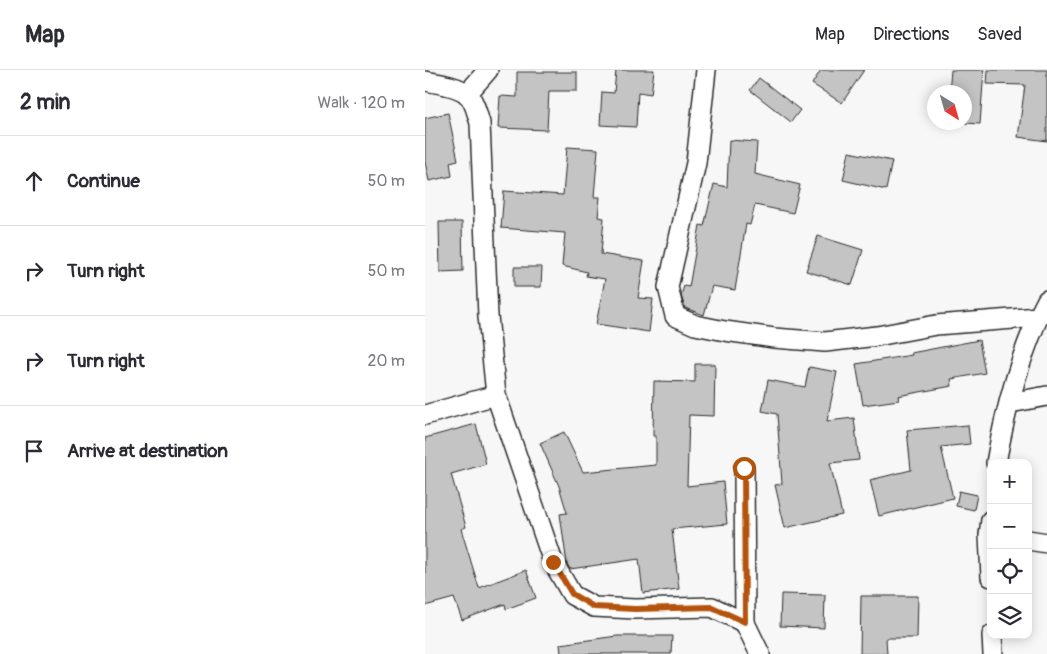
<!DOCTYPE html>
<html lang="en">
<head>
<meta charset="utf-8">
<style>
	body { margin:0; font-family:Pangolin,sans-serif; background:#f2f2f3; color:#2b2b33 }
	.controls { position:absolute; right:15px; bottom:15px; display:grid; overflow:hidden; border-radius:10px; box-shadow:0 2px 12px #0003 }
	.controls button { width:45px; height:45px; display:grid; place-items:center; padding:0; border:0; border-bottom:1px solid #e1e1e2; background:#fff; color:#2b2b33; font:25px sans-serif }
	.compass { position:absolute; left:502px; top:15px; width:45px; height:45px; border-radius:50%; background:#fff; box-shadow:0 2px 12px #0003; rotate:143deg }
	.stop { position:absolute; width:15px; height:15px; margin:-11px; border:4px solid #b45309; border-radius:50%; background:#fff }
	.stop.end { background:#b45309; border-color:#fff; box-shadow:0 1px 5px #0008 }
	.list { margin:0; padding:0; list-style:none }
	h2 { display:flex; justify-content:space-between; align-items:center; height:65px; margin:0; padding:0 20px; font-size:21px }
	h2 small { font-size:16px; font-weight:400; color:#7c7c81 }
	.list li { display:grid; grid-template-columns:32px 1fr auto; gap:15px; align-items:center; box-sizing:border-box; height:90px; padding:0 20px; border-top:1px solid #e1e1e2 }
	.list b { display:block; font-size:19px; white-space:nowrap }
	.list em { font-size:16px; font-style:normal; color:#7c7c81 }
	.icon { flex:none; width:28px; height:28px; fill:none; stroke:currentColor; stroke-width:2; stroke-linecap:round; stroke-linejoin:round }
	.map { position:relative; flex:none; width:622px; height:584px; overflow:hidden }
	header { display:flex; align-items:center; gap:30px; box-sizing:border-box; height:70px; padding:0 25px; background:#fff; border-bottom:1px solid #e1e1e2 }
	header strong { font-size:24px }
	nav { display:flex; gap:28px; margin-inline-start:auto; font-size:18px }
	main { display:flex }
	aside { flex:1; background:#fff }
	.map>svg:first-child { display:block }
</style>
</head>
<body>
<header>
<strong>Map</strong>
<nav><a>Map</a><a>Directions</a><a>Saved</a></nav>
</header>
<main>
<aside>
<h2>2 min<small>Walk · 120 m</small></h2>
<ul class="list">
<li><svg class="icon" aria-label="ahead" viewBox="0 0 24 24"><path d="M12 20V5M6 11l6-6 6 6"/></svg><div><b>Continue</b></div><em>50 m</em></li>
<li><svg class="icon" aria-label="right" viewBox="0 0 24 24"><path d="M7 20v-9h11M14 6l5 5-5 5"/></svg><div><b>Turn right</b></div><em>50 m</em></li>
<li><svg class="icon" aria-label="right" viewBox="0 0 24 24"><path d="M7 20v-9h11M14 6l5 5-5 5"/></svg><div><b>Turn right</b></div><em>20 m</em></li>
<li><svg class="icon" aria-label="arrive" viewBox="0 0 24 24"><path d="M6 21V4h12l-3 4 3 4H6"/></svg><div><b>Arrive at destination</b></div></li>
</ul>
</aside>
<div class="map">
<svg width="622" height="584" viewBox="0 0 622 584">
	<rect width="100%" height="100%" fill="#f7f7f7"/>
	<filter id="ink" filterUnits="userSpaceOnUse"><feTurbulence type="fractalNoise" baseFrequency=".02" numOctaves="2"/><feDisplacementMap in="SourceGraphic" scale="10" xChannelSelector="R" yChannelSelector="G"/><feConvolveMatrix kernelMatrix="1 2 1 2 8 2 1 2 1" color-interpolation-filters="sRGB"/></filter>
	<g filter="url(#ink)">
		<!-- building -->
		<g fill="#c4c4c4" stroke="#2b2b2b">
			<path d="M 191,0 L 229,0 L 226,24 L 213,22 L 211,57 L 175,55 L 177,22 L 189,23 Z"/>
			<path d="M 396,0 L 439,0 L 417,33 L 387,14 Z"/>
			<path d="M 526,0 L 559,0 L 555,54 L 540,53 L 540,22 L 524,22 Z"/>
			<path d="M 563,0 L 622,0 L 622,71 L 593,67 L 600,15 L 562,14 Z"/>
			<path d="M 92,2 L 152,2 L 152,21 L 124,21 L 122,60 L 73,58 L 75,26 L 92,27 Z"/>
			<path d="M 334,8 L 375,40 L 366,52 L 325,20 Z"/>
			<path d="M 23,43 L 33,90 L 25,92 L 27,106 L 4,111 L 0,92 L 0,48 Z"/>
			<path d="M 304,70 L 332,72 L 330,104 L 375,115 L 368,143 L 330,135 L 325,155 L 321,154 L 310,220 L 287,216 L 279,245 L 260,238 L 256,225 L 259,216 L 264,217 L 275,155 L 279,156 L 289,114 L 302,117 Z"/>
			<path d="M 142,77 L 173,79 L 169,127 L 175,127 L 173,147 L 179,148 L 176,184 L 219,191 L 213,228 L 228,229 L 224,262 L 171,254 L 180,209 L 161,206 L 162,202 L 137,196 L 140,163 L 76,158 L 79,121 L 138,125 Z"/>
			<path d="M 424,82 L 467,91 L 461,120 L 418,110 Z"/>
			<path d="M 14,152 L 37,152 L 38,201 L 15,202 Z"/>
			<path d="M 393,166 L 438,180 L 427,215 L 381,201 Z"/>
			<path d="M 89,197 L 117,197 L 116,217 L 89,217 Z"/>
			<path d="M 554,270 L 560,303 L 526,309 L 527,316 L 473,326 L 474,330 L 438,335 L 431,294 L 487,285 L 486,283 Z"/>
			<path d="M 270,294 L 290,294 L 289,346 L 264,345 L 262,416 L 298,412 L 302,454 L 247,459 L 254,519 L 218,523 L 214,489 L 145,499 L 142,494 L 135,444 L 142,443 L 134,416 L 115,373 L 139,362 L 158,402 L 231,395 L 231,366 L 228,366 L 229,311 L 270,312 Z"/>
			<path d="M 384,297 L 412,302 L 402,351 L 429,348 L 434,390 L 405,393 L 417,445 L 360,458 L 350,415 L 357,414 L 352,344 L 337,341 L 343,310 L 380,317 Z"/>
			<path d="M 51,354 L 61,394 L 26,404 L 41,457 L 36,459 L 54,518 L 101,500 L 111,528 L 81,539 L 80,534 L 37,550 L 29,528 L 0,536 L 0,368 Z"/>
			<path d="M 543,355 L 545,374 L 516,377 L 528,428 L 454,446 L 445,410 L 486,400 L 482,360 Z"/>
			<path d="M 534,421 L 552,425 L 549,440 L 531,436 Z"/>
			<path d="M 356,524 L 400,525 L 399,558 L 355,556 Z"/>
			<path d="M 436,526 L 493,526 L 492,568 L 461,568 L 462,584 L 435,584 Z"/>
			<path d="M 192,566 L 247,566 L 246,584 L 136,584 L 135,574 Z"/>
		</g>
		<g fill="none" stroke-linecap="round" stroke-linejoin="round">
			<defs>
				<g id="minor">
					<path d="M 281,0 L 271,93 L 243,217 L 250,246 L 270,255 L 300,261 L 349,268 L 400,272 L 452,266 L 511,255 L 613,247"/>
					<path d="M 0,11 C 11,13 34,16 42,24 C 50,31 52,44 55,53 L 63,246 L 71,325 L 128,492 L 147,525 L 169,537 L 210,539 L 287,537 L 320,553 L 335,584"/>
					<path d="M 42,24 L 63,0"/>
					<path d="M 585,333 L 622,326"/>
					<path d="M 0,345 L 71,325"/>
					<path d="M 571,393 C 580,341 597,276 622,230"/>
					<path d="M 319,398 L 320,553"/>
					<path d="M 566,450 L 564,465 L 566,507"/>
					<path d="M 603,470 L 622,473"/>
					<path d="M 567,565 L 568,584"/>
				</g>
			</defs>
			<!-- minor casing -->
			<use href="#minor" stroke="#2b2b2b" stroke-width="22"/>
			<!-- minor -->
			<use href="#minor" stroke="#fff" stroke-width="19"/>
		</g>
	</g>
	<g fill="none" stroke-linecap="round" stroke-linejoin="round" filter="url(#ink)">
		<!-- route -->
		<path stroke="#b45309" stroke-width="6" d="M 128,492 L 147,524 L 169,537 L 210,539 L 287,537 L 320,552 L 319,398"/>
	</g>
</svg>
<div class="controls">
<button>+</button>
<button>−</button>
<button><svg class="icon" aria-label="locate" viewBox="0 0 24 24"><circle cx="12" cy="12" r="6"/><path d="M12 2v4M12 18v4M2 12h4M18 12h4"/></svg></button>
<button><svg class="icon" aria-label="layers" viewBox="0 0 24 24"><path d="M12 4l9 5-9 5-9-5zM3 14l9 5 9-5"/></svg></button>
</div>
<svg class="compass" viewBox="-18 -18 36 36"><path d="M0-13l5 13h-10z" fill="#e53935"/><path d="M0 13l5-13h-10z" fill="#7c7c81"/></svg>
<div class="stop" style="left:319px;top:398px"></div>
<div class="stop end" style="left:128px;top:492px"></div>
</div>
</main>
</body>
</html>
